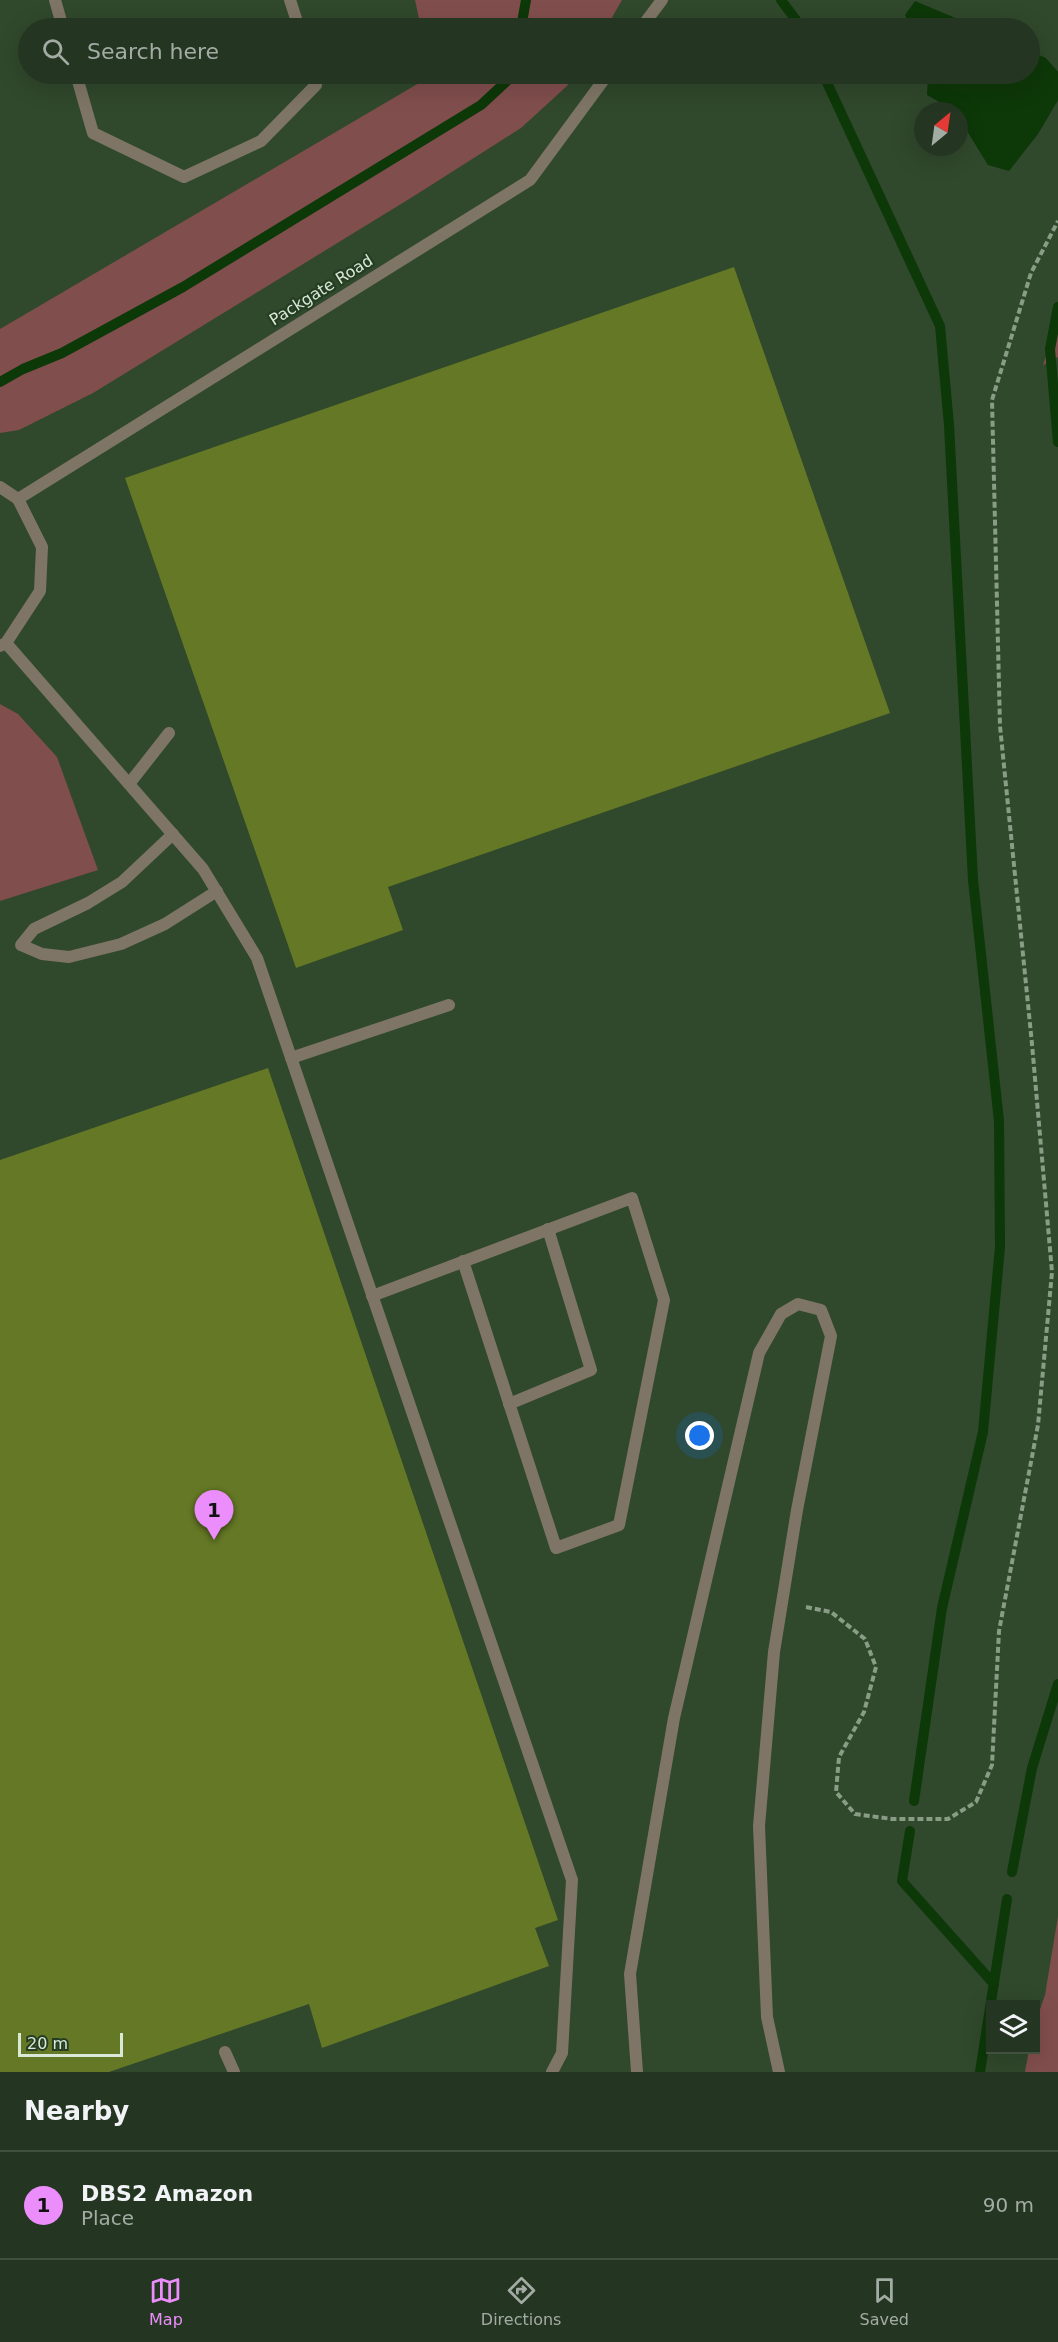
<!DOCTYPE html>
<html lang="en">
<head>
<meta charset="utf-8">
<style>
	body { margin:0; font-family:"DejaVu Sans",sans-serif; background:#2c3e2a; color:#f1f3f6 }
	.controls { position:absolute; right:18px; bottom:18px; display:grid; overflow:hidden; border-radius:0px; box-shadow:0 6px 24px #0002 }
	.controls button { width:54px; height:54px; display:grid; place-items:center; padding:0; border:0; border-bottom:2px solid #41503f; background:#243621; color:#f1f3f6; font:30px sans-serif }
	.compass { position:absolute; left:914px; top:102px; width:54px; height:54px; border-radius:50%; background:#243621; box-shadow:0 6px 24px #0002; rotate:29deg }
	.scale { position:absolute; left:18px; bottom:15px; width:105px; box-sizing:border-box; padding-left:6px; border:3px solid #d9e8d7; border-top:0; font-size:16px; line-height:21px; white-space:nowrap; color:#d9e8d7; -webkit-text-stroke:4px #253d22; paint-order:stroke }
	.you { position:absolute; left:700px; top:1436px; width:21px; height:21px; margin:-15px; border:4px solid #fff; border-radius:50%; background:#1a73e8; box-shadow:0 0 0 9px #1a73e833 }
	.badge { display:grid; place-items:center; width:39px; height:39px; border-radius:50%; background:#eb8dfb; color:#111; font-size:20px; font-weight:700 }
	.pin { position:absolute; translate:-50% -50px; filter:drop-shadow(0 2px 3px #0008) }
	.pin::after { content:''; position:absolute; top:32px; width:21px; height:18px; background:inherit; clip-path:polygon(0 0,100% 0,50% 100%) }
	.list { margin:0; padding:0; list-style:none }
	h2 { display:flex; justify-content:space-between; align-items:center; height:78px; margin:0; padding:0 24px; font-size:26px }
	h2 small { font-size:20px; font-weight:400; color:#a3aba5 }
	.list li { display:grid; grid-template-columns:39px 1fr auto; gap:18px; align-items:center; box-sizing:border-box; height:108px; padding:0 24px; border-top:2px solid #41503f }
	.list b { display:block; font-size:22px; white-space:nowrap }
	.list p { margin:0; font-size:20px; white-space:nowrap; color:#a3aba5 }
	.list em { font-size:20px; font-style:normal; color:#a3aba5 }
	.icon { flex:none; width:33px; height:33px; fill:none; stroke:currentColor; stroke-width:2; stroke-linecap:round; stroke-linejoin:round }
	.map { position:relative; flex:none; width:1058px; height:2072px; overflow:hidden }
	.search { position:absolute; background:#243621; box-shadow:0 6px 24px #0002; left:18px; right:18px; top:18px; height:66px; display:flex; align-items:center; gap:15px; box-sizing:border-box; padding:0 21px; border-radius:33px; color:#a3aba5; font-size:22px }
	.sheet { height:186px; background:#243621 }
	nav { display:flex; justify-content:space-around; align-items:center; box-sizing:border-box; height:84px; border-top:2px solid #41503f; background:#243621; font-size:16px; color:#a3aba5 }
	nav a { display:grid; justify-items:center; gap:3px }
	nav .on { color:#eb8dfb }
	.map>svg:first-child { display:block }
</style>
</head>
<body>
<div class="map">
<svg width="1058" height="2072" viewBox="0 0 1058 2072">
	<rect width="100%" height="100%" fill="#30482c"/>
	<!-- green -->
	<g fill="#804e4d">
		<path d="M 415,0 L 622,0 L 606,28 L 421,28 Z"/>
		<path d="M 431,74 L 576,74 L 567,86 L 521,128 L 414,196 L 93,393 L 19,430 L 0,433 L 0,329 L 431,76 Z"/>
		<path d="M 1058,322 L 1058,357 L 1043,365 Z"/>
		<path d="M 0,704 L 18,714 L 57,757 L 98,870 L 0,901 Z"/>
		<path d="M 1058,1916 L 1058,2072 L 1025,2072 L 1029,2050 L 1036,2050 L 1036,2021 L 1045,1995 Z"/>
	</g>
	<!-- water -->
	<g fill="#0d3808">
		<path d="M 915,1 L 979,28 L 911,28 L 905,15 Z"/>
		<path d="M 1030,51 L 1046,58 L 1058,72 L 1058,100 L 1038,134 L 1009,171 L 988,165 L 959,118 L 959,111 L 955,111 L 927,95 L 928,74 L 1030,74 Z"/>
	</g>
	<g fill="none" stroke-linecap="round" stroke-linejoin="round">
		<!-- stream -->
		<g stroke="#0d3808" stroke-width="10">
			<path d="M 781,0 L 802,28"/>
			<path d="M 521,28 L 526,0"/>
			<path d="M 823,74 L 940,326 L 949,425 L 973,880 L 999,1121 L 1000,1247 L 983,1432 L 942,1608 L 914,1801"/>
			<path d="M 1058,307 L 1050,349 L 1058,442"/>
			<path d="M 0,382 L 23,369 L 62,353 L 183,287 L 481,105 L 509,79 L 510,74"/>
			<path d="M 910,1831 L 902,1881 L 994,1984"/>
			<path d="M 1012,1872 L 1032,1768 L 1058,1684"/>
			<path d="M 980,2072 L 1007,1899"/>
		</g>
	</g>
	<!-- building -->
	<g fill="#647825">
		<path d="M 734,267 L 890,713 L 388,887 L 403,930 L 296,968 L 125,478 Z"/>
		<path d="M 268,1068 L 558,1920 L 535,1928 L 549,1966 L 322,2048 L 309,2004 L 109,2072 L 0,2072 L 0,1160 Z"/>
	</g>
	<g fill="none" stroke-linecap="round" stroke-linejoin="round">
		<!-- path -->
		<path stroke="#899c86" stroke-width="4" stroke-dasharray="6 3" stroke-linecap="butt" d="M 806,1607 L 831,1612 L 865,1639 L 876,1667 L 864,1712 L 839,1757 L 836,1792 L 855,1814 L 892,1819 L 948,1819 L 976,1802 L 992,1765 L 999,1631 L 1038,1425 L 1052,1272 L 1032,1044 L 1000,726 L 992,400 L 1031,273 L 1058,221"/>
		<!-- service -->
		<g stroke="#7e7566" stroke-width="12">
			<path d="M 55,0 L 63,28"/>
			<path d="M 290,0 L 299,28"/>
			<path d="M 76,74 L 93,133 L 184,177 L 261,141 L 316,85 L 313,74"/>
			<path d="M 6,643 L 203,869 L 257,958 L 572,1880 L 562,2053 L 552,2072"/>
			<path d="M 129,784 L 169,733"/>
			<path d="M 173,834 L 122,882 L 88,903 L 34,929 L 21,945 L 42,954 L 69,957 L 121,944 L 165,924 L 217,891"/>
			<path d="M 291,1058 L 449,1005"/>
			<path d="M 372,1296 L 632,1198 L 664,1300 L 619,1525 L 556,1548 L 463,1261"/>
			<path d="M 509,1404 L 591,1370 L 548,1229"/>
			<path d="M 225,2052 L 234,2072"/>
			<path d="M 637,2072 L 630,1974 L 674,1718 L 759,1353 L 781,1314 L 798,1304 L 821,1310 L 831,1336 L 797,1510 L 774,1652 L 759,1826 L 767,2017 L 779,2072"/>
		</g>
		<!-- minor -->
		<g stroke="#7e7566" stroke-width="12">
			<path d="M 641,28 L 662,0"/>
			<path d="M 0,487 L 18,499 L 42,547 L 40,591 L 6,643 L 0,646"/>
			<path d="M 18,499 L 530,180 L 608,74"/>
		</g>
	</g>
	<g text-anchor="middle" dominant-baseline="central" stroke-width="4.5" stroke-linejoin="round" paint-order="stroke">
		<!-- street labels -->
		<g font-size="16" fill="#d9e8d7" stroke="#253d22">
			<text transform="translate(321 290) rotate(-32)">Packgate Road</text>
		</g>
	</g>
</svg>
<div class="controls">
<button><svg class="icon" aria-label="layers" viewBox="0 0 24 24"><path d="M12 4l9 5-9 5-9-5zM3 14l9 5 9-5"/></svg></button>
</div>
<svg class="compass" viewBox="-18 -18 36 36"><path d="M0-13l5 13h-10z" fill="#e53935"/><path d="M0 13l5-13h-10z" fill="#a3aba5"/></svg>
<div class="scale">20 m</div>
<div class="you"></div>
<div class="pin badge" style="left:214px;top:1540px">1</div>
<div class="search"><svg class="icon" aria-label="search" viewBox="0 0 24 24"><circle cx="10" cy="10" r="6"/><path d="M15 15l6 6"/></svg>Search here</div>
</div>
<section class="sheet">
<h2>Nearby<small></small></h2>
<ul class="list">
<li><span class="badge">1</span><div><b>DBS2 Amazon</b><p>Place</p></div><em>90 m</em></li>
</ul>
</section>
<nav>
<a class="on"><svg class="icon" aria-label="map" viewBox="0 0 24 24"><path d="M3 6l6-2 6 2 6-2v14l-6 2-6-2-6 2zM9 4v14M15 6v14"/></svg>Map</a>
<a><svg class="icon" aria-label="directions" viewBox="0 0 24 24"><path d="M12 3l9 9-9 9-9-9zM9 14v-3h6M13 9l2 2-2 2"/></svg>Directions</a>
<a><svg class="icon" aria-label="saved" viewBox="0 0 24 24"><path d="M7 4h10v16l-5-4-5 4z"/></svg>Saved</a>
</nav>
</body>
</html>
